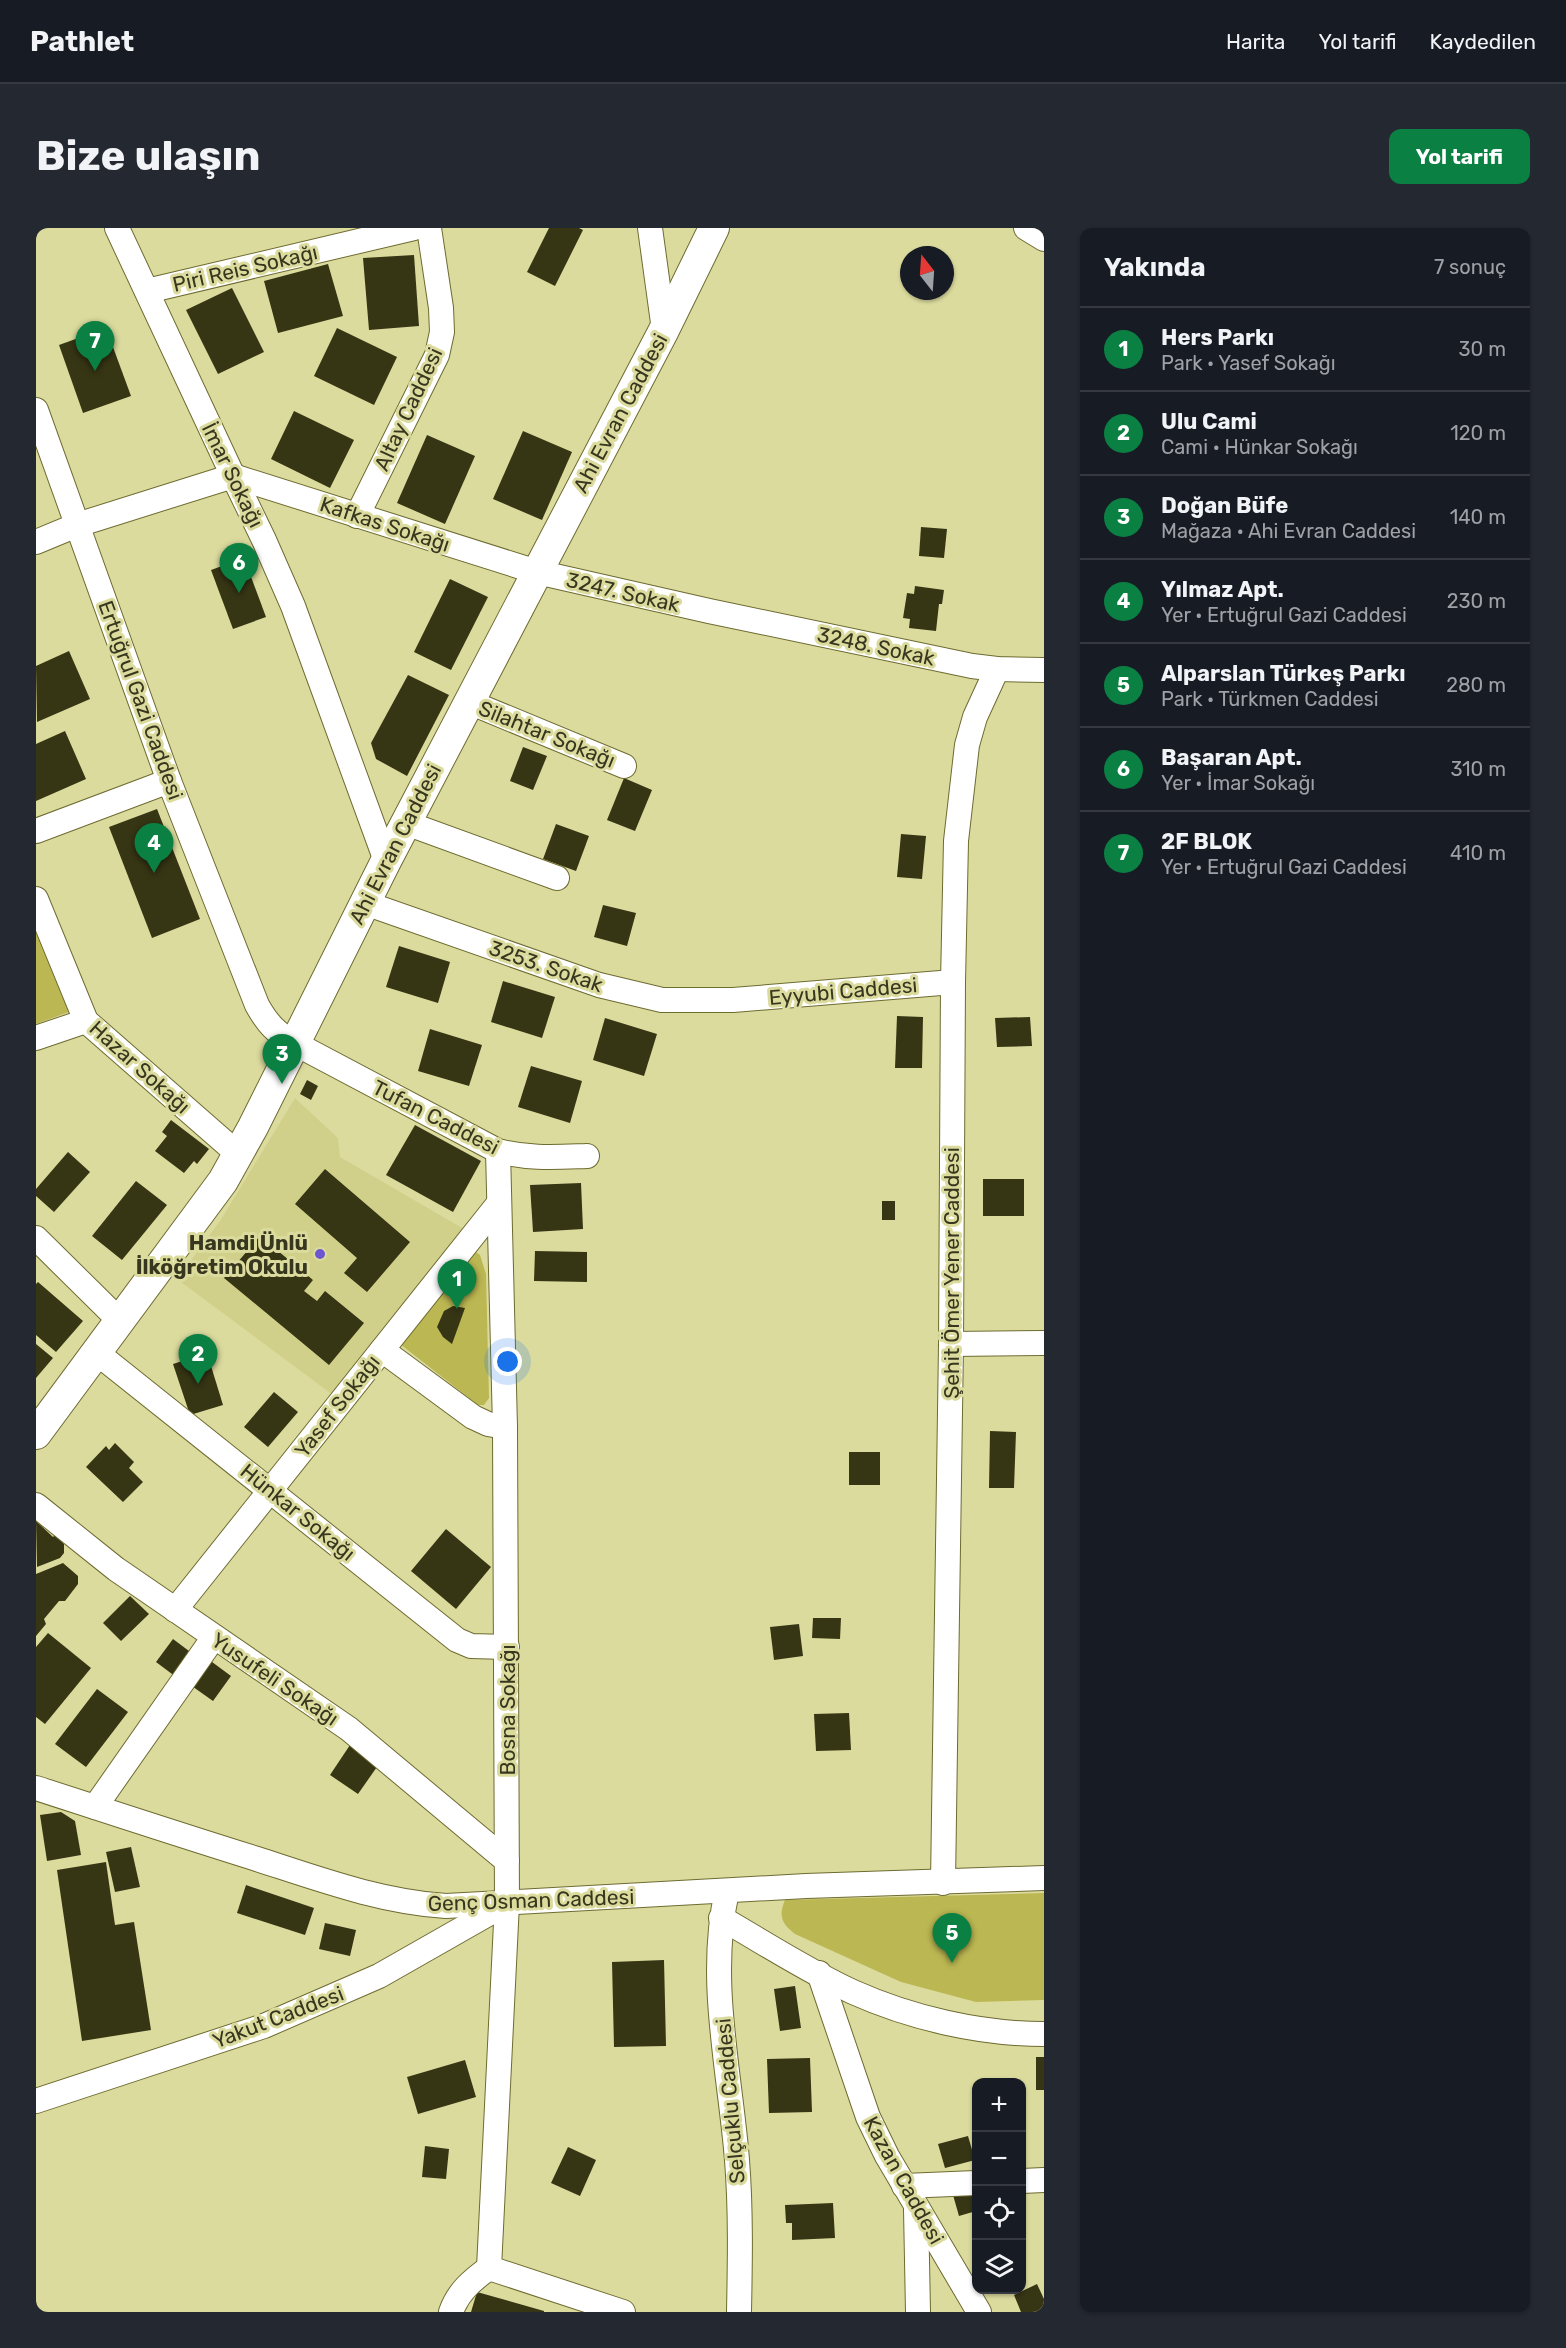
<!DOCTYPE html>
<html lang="tr">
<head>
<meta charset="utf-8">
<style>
	body { margin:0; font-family:Rubik,sans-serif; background:#242831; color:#f1f3f6 }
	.controls { position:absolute; right:18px; bottom:18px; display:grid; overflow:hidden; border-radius:12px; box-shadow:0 2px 4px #0004 }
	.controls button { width:54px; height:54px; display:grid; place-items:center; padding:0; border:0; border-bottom:2px solid #363941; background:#171b24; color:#f1f3f6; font:30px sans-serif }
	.compass { position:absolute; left:864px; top:18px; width:54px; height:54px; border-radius:50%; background:#171b24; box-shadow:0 2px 4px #0004; rotate:343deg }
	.you { position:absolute; left:472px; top:1134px; width:21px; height:21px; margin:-15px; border:4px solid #fff; border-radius:50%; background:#1a73e8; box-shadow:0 0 0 9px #1a73e833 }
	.badge { display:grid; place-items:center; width:39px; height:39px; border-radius:50%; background:#0b8043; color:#fff; font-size:20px; font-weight:700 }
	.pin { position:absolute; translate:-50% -50px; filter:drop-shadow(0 2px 3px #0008) }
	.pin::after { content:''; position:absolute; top:32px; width:21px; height:18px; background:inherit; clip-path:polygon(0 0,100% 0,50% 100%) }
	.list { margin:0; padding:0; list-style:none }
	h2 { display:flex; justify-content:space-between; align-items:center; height:78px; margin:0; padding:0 24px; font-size:26px }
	h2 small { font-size:20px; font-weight:400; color:#9ea1a6 }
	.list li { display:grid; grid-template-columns:39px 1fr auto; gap:18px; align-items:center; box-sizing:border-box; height:84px; padding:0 24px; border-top:2px solid #363941 }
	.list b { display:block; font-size:22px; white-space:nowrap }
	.list p { margin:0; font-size:20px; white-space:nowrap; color:#9ea1a6 }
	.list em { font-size:20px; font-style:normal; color:#9ea1a6 }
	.icon { flex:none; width:33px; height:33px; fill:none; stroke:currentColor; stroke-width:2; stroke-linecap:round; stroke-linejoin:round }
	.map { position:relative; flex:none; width:1008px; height:2084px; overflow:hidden; border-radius:12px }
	header { display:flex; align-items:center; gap:36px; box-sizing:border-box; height:84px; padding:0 30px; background:#171b24; border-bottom:2px solid #363941 }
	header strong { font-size:28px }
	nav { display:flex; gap:33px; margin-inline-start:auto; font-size:21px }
	.intro { display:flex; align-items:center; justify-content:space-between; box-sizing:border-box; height:144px; padding:0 36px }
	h1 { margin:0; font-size:42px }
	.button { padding:15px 27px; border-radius:12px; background:#0b8043; color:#fff; font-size:21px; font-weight:700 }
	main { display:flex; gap:36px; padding:0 36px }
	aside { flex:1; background:#171b24; border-radius:12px; box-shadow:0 2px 4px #0004 }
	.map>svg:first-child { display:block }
</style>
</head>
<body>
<header>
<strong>Pathlet</strong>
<nav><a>Harita</a><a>Yol tarifi</a><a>Kaydedilen</a></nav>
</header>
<div class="intro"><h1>Bize ulaşın</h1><a class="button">Yol tarifi</a></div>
<main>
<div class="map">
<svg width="1008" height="2084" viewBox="0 0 1008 2084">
	<rect width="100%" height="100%" fill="#dcdb9e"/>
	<!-- built -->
	<path fill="#d1d08a" d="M 259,870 L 302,910 L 304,929 L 428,1001 L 297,1167 L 141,1051 L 184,993 Z"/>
	<!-- green -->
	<g fill="#bbb752">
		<path d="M 0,698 L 33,784 L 0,796 Z"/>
		<path d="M 437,1022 L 444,1027 L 450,1046 L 453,1170 L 448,1177 L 442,1177 L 364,1116 Z"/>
		<path d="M 1008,1665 L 1008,1772 L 940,1774 L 865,1754 L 759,1706 C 746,1696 742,1688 749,1672 Z"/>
	</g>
	<!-- building -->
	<g fill="#363514">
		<path d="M 513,0 L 543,0 L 547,2 L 519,58 L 491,44 Z"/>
		<path d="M 378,27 L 383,98 L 333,102 L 327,30 Z"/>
		<path d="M 292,36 L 307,88 L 242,105 L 228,53 Z"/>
		<path d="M 196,60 L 228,124 L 182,146 L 150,82 Z"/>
		<path d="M 70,100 L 95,168 L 47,185 L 23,117 Z"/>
		<path d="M 301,100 L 361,129 L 338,177 L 278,148 Z"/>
		<path d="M 258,183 L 318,212 L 294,260 L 235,231 Z"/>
		<path d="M 487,203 L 536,224 L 506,292 L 457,271 Z"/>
		<path d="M 391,207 L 439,228 L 409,296 L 361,275 Z"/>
		<path d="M 885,299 L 911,301 L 908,330 L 883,328 Z"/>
		<path d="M 208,330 L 230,389 L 197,401 L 175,342 Z"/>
		<path d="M 414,351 L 452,369 L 415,442 L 378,424 Z"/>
		<path d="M 879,358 L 908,362 L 906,376 L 903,376 L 900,403 L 873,400 L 874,391 L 867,390 L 871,365 L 878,366 Z"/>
		<path d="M 33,423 L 54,471 L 1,494 L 0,438 Z"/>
		<path d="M 372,447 L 413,467 L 371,548 L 340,531 L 335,515 Z"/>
		<path d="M 29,503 L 50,551 L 0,573 L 0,516 Z"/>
		<path d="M 487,519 L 511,528 L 497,562 L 474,553 Z"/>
		<path d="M 588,550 L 616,562 L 599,603 L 571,592 Z"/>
		<path d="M 121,581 L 164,691 L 116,710 L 73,599 Z"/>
		<path d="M 520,596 L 553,608 L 540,643 L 507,631 Z"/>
		<path d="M 865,606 L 890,608 L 886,651 L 861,649 Z"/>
		<path d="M 567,677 L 600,685 L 591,718 L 558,709 Z"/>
		<path d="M 363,718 L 414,734 L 402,775 L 350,759 Z"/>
		<path d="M 467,753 L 519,769 L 506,810 L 455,794 Z"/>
		<path d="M 861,788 L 887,789 L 886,840 L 859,840 Z"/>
		<path d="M 994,789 L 996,818 L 961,819 L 959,790 Z"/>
		<path d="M 569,790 L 621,806 L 608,848 L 557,832 Z"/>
		<path d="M 394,801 L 446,817 L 433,858 L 382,843 Z"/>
		<path d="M 495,838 L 546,853 L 534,895 L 482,879 Z"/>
		<path d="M 271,852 L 282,858 L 275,872 L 264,866 Z"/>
		<path d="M 135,892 L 173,921 L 161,936 L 158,933 L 148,945 L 119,923 L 131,908 L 126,904 Z"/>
		<path d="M 379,897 L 445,933 L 417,984 L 350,947 Z"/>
		<path d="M 32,924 L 54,944 L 18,984 L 0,968 L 0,961 Z"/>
		<path d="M 289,941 L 374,1014 L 331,1064 L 308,1045 L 321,1030 L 259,976 Z"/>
		<rect x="947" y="951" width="41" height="37"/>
		<path d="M 100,953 L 131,977 L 86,1032 L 56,1008 Z"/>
		<path d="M 545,955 L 547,1001 L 497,1004 L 494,957 Z"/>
		<rect x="846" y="973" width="13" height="19"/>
		<path d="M 224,1008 L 277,1052 L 268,1063 L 281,1073 L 289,1063 L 328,1095 L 293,1137 L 188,1050 Z"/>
		<path d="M 499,1023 L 551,1024 L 551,1054 L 498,1053 Z"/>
		<path d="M 2,1054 L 47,1093 L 20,1124 L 0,1107 L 0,1056 Z"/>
		<path d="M 417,1078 L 429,1080 L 416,1116 L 407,1109 L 401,1099 L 408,1083 Z"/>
		<path d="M 0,1116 L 17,1130 L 0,1150 Z"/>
		<path d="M 171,1125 L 187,1177 L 154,1187 L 137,1136 Z"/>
		<path d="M 238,1164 L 262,1184 L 232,1219 L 208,1199 Z"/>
		<path d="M 954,1203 L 980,1204 L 978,1260 L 953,1260 Z"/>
		<path d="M 79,1215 L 98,1234 L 93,1240 L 107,1254 L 87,1274 L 50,1239 L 70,1218 L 73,1222 Z"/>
		<rect x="813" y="1224" width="31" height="33"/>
		<path d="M 0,1293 L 17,1309 L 19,1307 L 28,1316 L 28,1325 L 24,1330 L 1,1339 Z"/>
		<path d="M 410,1301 L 455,1339 L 420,1381 L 375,1343 Z"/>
		<path d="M 27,1335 L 42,1348 L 42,1356 L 29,1373 L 23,1373 L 8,1391 L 10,1396 L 0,1408 L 0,1346 Z"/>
		<path d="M 94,1368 L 113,1386 L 85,1413 L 67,1395 Z"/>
		<path d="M 777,1390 L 805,1390 L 804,1411 L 776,1410 Z"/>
		<path d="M 763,1396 L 767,1428 L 738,1432 L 734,1399 Z"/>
		<path d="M 12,1405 L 55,1440 L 9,1496 L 0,1489 L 0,1419 Z"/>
		<path d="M 137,1411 L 157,1426 L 140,1449 L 120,1434 Z"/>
		<path d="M 172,1431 L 195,1448 L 177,1473 L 153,1456 Z"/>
		<path d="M 61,1461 L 92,1484 L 50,1539 L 19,1516 Z"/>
		<path d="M 813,1485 L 815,1522 L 780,1523 L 778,1486 Z"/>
		<path d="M 314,1517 L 343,1536 L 322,1566 L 294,1547 Z"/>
		<path d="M 25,1584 L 39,1593 L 45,1627 L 11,1633 L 4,1587 Z"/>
		<path d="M 95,1619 L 104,1659 L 79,1664 L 70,1624 Z"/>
		<path d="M 70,1634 L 79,1697 L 98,1694 L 115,1802 L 46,1813 L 21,1642 Z"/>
		<path d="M 210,1657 L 278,1680 L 269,1707 L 201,1685 Z"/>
		<path d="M 289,1695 L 320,1702 L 314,1728 L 283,1721 Z"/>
		<path d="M 628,1732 L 630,1818 L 578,1819 L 576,1734 Z"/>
		<path d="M 759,1758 L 765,1800 L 744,1803 L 738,1761 Z"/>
		<rect x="1000" y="1829" width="8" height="33"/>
		<path d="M 774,1830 L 776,1884 L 733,1885 L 731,1831 Z"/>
		<path d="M 429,1832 L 440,1869 L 382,1886 L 371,1849 Z"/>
		<path d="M 932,1908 L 939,1932 L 909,1940 L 902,1916 Z"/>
		<path d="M 389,1918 L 413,1921 L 410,1951 L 386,1949 Z"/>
		<path d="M 532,1919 L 560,1932 L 544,1968 L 515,1955 Z"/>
		<path d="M 938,1961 L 940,1983 L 923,1988 L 917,1967 Z"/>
		<path d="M 797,1975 L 799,2010 L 756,2012 L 756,1995 L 750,1995 L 749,1977 Z"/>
		<path d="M 1001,2056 L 1008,2071 L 1008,2082 L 1003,2084 L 985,2084 L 978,2067 Z"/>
		<path d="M 441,2064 L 508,2083 L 508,2084 L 435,2084 Z"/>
	</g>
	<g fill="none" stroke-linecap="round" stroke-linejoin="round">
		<defs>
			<g id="minor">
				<path d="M 81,0 L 197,248 L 228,312 L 257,378 L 350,633"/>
				<path d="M 614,0 L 628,102"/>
				<path d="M 990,0 L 1008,11"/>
				<path d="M 111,63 L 378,0"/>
				<path d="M 0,182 L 133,553 L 221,777 C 231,795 240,805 258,815 L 462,923 C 492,931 520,929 551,928"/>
				<path d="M 321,288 L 401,127 L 406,104 L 405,80 L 393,0"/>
				<path d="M 0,314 L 41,297 L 197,248 L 501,344 L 673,383 L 936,438 L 961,441 L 1008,442"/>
				<path d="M 433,474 L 588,538"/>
				<path d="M 370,595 L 521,650"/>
				<path d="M 0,603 L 133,553"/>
				<path d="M 0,671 L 50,793 L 202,926"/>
				<path d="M 329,675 L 563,757 L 626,772 L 697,772 L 917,754"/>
				<path d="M 0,810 L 50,793"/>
				<path d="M 0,1010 L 84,1093"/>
				<path d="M 915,1116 L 1008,1115"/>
				<path d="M 346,1122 L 437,1189 L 452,1196 L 469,1199"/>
				<path d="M 61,1125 L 421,1412 L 435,1418 L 471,1419"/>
				<path d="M 0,1277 L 80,1341 L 313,1501 L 471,1633"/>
				<path d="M 139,1382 L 463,975"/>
				<path d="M 0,1560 C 74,1584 147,1608 221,1631 C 283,1651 345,1674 410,1678 L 770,1658 L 1008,1650"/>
				<path d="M 59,1579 L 178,1409"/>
				<path d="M 907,1655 L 915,1116 L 917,754 L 920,613 L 931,517 L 939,489 L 961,441"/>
				<path d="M 691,1663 C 671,1752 694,1843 701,1932 C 705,1983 704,2034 703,2084"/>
				<path d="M 685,1690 C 727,1714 773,1744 817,1764 C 875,1790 944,1806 1008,1806"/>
				<path d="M 783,1745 L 832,1889 L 851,1928 L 943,2084"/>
				<path d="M 0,1873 L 228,1798 L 343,1748 L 466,1678"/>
				<path d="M 986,1953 L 1008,1952"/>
				<path d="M 868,1958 L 940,1955"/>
				<path d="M 880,1981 L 882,2084"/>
				<path d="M 453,2040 L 471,1675 L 469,1199 L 462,923"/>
				<path d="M 453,2040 L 587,2084"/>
				<path d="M 415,2084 C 422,2064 436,2052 453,2040"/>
			</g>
			<path id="major" d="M 0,1206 L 187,953 L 217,899 L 350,633 L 628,102 L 678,0"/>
		</defs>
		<!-- minor casing -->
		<use href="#minor" stroke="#6e6b31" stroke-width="26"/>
		<!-- major casing -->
		<use href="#major" stroke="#6e6b31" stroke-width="32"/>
		<!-- minor -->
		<use href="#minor" stroke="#fff" stroke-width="24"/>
		<!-- major -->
		<use href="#major" stroke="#fff" stroke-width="30"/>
	</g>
	<!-- markers -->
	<circle fill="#6c57d0" stroke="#dcdb9e" stroke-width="2" cx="284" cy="1026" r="6"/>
	<g text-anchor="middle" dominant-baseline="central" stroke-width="6" stroke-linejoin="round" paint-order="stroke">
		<!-- street labels -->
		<g font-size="21" fill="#37361e" stroke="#dcdb9e">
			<text transform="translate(209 40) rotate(-13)">Piri Reis Sokağı</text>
			<text transform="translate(372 181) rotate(-65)">Altay Caddesi</text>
			<text transform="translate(584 185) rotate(-62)">Ahi Evran Caddesi</text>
			<text transform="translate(197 247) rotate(64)">İmar Sokağı</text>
			<text transform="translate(349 296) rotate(18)">Kafkas Sokağı</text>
			<text transform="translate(587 364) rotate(13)">3247. Sokak</text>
			<text transform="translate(840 418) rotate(12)">3248. Sokak</text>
			<text transform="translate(105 472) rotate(70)">Ertuğrul Gazi Caddesi</text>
			<text transform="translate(511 506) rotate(22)">Silahtar Sokağı</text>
			<text transform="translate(359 616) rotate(-63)">Ahi Evran Caddesi</text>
			<text transform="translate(510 738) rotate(19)">3253. Sokak</text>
			<text transform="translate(807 763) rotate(-5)">Eyyubi Caddesi</text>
			<text transform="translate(104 839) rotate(42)">Hazar Sokağı</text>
			<text transform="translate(400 889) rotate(27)">Tufan Caddesi</text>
			<text transform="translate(915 1045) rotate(-90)">Şehit Ömer Yener Caddesi</text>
			<text transform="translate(301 1178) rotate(-52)">Yasef Sokağı</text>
			<text transform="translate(262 1284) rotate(39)">Hünkar Sokağı</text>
			<text transform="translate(239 1451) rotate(34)">Yusufeli Sokağı</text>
			<text transform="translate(471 1482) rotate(-90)">Bosna Sokağı</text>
			<text transform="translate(495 1672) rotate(-2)">Genç Osman Caddesi</text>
			<text transform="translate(242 1789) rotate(-21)">Yakut Caddesi</text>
			<text transform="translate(694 1873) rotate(-95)">Selçuklu Caddesi</text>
			<text transform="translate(868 1952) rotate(61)">Kazan Caddesi</text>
		</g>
		<!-- poi labels -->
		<g font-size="21" font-weight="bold" fill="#37361e" stroke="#dcdb9e" text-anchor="end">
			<text x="272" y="1014">Hamdi Ünlü<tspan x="272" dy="24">İlköğretim Okulu</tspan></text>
		</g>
	</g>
</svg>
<div class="controls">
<button>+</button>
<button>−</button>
<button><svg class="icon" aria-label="locate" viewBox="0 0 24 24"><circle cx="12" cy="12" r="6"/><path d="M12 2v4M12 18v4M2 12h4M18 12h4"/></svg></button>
<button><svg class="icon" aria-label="layers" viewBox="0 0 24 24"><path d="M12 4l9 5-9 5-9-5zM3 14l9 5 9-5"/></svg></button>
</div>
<svg class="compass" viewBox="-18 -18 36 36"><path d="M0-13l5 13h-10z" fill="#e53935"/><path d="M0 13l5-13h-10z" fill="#9ea1a6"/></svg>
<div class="you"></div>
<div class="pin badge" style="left:421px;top:1081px">1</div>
<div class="pin badge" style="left:162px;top:1156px">2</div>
<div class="pin badge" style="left:246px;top:856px">3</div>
<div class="pin badge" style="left:118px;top:645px">4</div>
<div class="pin badge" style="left:916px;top:1735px">5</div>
<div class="pin badge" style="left:203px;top:365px">6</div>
<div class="pin badge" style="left:59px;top:143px">7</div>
</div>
<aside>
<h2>Yakında<small>7 sonuç</small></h2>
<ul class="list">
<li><span class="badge">1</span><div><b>Hers Parkı</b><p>Park · Yasef Sokağı</p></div><em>30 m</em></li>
<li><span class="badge">2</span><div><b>Ulu Cami</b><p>Cami · Hünkar Sokağı</p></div><em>120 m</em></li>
<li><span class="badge">3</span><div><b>Doğan Büfe</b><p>Mağaza · Ahi Evran Caddesi</p></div><em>140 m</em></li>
<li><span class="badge">4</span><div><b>Yılmaz Apt.</b><p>Yer · Ertuğrul Gazi Caddesi</p></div><em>230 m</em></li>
<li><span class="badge">5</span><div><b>Alparslan Türkeş Parkı</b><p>Park · Türkmen Caddesi</p></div><em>280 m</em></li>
<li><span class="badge">6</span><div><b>Başaran Apt.</b><p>Yer · İmar Sokağı</p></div><em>310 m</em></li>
<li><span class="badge">7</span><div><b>2F BLOK</b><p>Yer · Ertuğrul Gazi Caddesi</p></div><em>410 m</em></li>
</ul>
</aside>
</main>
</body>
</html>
